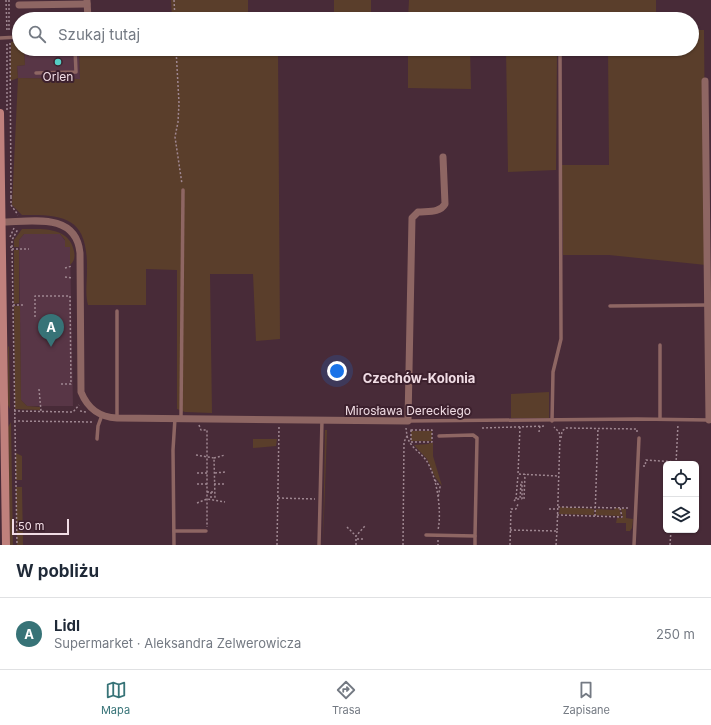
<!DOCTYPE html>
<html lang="pl">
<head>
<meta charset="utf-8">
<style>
	body { margin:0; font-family:Inter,sans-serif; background:#f6f6f7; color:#1f2937 }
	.controls { position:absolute; right:12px; bottom:12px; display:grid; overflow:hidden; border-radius:6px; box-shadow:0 1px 3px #0004 }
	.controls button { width:36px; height:36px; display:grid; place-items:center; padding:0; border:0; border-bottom:1px solid #e0e1e3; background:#fff; color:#1f2937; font:20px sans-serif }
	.scale { position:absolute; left:12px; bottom:10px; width:57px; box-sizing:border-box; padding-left:4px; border:2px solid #f1dde5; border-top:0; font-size:11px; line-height:14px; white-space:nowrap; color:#f1dde5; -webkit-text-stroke:3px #3d212e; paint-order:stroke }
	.you { position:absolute; left:337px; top:371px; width:14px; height:14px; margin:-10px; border:3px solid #fff; border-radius:50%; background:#1a73e8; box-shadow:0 0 0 6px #1a73e833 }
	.badge { display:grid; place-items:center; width:26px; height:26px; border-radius:50%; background:#377377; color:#fff; font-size:13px; font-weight:700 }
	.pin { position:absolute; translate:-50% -33px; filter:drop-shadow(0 1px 2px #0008) }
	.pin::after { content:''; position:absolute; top:21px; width:14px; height:12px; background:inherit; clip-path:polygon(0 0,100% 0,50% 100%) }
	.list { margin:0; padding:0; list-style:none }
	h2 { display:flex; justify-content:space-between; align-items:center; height:52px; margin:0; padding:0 16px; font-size:17px }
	h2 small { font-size:13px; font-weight:400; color:#747a83 }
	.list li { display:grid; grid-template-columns:26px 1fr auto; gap:12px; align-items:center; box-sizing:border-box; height:72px; padding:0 16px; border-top:1px solid #e0e1e3 }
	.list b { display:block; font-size:15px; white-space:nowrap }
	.list p { margin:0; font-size:13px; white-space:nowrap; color:#747a83 }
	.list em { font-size:13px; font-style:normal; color:#747a83 }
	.icon { flex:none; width:22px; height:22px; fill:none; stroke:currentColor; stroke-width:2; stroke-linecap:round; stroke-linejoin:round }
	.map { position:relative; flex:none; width:711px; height:545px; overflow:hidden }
	.search { position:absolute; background:#fff; box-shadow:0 1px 3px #0004; left:12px; right:12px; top:12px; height:44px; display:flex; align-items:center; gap:10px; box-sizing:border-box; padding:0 14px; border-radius:22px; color:#747a83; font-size:15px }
	.sheet { height:124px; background:#fff }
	nav { display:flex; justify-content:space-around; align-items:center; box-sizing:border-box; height:56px; border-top:1px solid #e0e1e3; background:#fff; font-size:11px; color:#747a83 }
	nav a { display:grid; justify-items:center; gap:2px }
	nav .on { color:#377377 }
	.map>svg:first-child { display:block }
</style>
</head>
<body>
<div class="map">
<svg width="711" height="545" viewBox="0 0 711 545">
	<rect width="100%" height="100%" fill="#482b38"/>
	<!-- built -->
	<g fill="#583646">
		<path d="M 24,49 L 79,49 L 80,79 L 18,78 L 17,66 L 25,65 Z"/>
		<path d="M 24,234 L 60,234 L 70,247 L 73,406 L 27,406 L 21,400 L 19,240 Z"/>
	</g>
	<!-- green -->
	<g fill="#5a3e2b">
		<path d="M 171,0 L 248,0 L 248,19 L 172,19 Z"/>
		<rect x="334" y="0" width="37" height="19"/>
		<path d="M 409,0 L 656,0 L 656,19 L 408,19 Z"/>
		<path d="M 692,30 L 704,30 L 706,265 L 609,255 L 563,255 L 562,165 L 609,165 L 608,49 L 692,49 Z"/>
		<path d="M 16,41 L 19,41 L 19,49 L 24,49 L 25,65 L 17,66 L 18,78 L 80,79 L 79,49 L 278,49 L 280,339 L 256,341 L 253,274 L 210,274 L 212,413 L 185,412 L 177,409 L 177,270 L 146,269 L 146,305 L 88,305 C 85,294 87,282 87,271 C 88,219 68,214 22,215 L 12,205 L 18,78 L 10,81 L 11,42 Z"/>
		<path d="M 408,49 L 470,49 L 471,89 L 408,88 Z"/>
		<path d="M 506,49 L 557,49 L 556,170 L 508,172 Z"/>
		<path d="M 22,229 C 41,229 69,226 74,251 C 75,256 75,261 70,265 L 70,247 L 65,247 L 65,240 L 60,234 L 24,234 L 19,240 L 19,247 L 14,247 L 14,240 Z"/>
		<path d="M 14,250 L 19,250 L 19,303 L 14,304 Z"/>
		<path d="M 14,306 L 20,306 L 21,400 L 27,406 L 40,407 L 40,410 L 15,409 Z"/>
		<path d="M 9,346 L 10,409 L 8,405 L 8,347 Z"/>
		<path d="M 549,392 L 549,418 L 511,418 L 511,394 Z"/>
		<path d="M 11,422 L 13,545 L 10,545 L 8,427 Z"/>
		<path d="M 325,430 L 327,430 L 323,545 Z"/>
		<rect x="411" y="431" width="21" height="10"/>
		<path d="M 253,439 L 277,439 L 276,446 L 253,448 Z"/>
		<path d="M 429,443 L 433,443 L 433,456 L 442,486 L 435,477 L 427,459 L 414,445 L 429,444 Z"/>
		<path d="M 16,453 L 22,456 L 22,480 L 16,480 Z"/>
		<path d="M 16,487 L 22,487 L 23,545 L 17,545 Z"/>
		<path d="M 560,507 L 594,509 L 594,515 L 559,514 Z"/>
		<path d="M 615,508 L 619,508 L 621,516 L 595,515 L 596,509 L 614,510 Z"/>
		<path d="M 621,509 L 626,509 L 626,518 L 633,519 L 632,528 L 630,531 L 626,531 L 626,523 L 616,523 L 617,518 L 623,518 Z"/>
	</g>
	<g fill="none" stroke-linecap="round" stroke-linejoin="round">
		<!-- path -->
		<g stroke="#9f8791" stroke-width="1.5" stroke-dasharray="2 2" stroke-linecap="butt">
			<path d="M 6,0 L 7,32"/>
			<path d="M 9,0 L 9,31"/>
			<path d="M 174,0 L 175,19"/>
			<path d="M 74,19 L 82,16"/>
			<path d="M 10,43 L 11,197"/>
			<path d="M 176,49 L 179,103 L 178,122 L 175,137 L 182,184"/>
			<path d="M 7,110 L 7,44"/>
			<path d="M 11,197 L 11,205 L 18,215"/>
			<path d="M 10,237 L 14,228"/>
			<path d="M 10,247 L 12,247 L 17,545"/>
			<path d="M 12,247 L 12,240 L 18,229"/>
			<path d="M 12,249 L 29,249"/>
			<path d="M 65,268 L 72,266"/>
			<path d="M 65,277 L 73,278"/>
			<path d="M 13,305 L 25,305"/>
			<path d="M 35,317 L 35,296 L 70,296 L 71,384 L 61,384"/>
			<path d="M 39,389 L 41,411"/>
			<path d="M 14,411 L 73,412 L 79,405"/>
			<path d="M 80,411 L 86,412"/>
			<path d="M 14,421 L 92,422"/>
			<path d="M 199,425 L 201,430 L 207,430 L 207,527"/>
			<path d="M 520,427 L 518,474 L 558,476"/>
			<path d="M 482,428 L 546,426"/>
			<rect x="411" y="430" width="21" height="12"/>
			<path d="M 539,432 L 540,426"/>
			<path d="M 407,436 C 410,447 419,451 426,460 C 437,476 442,511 438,530"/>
			<path d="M 561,438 L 562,431 L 566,428 L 637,429 L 637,433"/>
			<path d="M 196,455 L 214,458 L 215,499"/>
			<path d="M 214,458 L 225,455"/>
			<path d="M 676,464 L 678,424"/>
			<path d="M 643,466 L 645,466 L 646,460 L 676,462"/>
			<path d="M 197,473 L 207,473"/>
			<path d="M 215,473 L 225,472"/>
			<path d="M 435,480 L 440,487 L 438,498"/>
			<path d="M 197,484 L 207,484"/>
			<path d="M 214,484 L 225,484"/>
			<path d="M 207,492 L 214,492"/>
			<path d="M 211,492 L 211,499"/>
			<path d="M 278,498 L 315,499"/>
			<path d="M 516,499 L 518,475"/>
			<path d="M 514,501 L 516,499 L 520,499 L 521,482 L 522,482 L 522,499 L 524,499 L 525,474"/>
			<path d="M 197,503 L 207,499 L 225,502"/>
			<path d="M 558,507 L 630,508"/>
			<path d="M 549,509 L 557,509"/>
			<path d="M 557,515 L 622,517 L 620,508"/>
			<path d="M 595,516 L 598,428"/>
			<path d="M 347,527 L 356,536"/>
			<path d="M 510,530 L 557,531 L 560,437 L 559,432 L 554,427"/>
			<path d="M 357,539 L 365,539"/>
			<path d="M 438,540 L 438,545"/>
			<path d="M 277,545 L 279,427"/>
			<path d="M 356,545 L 356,536 L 365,526"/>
			<path d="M 403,545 L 404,442 L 407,436 L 406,428"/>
			<path d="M 510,545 L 511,509 L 516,509 L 518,504"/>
			<path d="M 556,545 L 557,531"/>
			<path d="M 670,545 L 671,530"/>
		</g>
		<!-- lane -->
		<g stroke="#8e6663" stroke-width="3.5">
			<path d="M 0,38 L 19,37"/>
			<path d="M 34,49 L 34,51 L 75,49"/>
			<path d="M 36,73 L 76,72 L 75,49"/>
			<path d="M 610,306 L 707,305"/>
			<path d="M 117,311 L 117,418"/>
			<path d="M 660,345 L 660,419"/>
			<path d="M 181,418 L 183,190"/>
			<path d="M 408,421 L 637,419 L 709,420"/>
			<path d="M 552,421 L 553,372 L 561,339 L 560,49"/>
			<path d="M 439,436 L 473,435 L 477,438 L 475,536"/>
			<path d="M 97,439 L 98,426 L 102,415"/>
			<path d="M 174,531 L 206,531"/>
			<path d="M 426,535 L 475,536 L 475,545"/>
			<path d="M 174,545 L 173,450 L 175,418"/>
			<path d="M 319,545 L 322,420"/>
			<path d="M 634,545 L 639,438"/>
		</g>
		<!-- street -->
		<g stroke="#8e6663" stroke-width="7">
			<path d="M 87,1 L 88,19"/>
			<path d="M 19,5 L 87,4"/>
			<path d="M 705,81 L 709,420"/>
			<path d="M 0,222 C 29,222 76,211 80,253 L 81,392 C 88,409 99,417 117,418 L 408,421 L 412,218 L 418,212 C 428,211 440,213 445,204 L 443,157"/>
		</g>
		<!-- secondary -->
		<path stroke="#bf807c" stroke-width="8" d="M 0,113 L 6,545"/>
	</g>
	<!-- markers -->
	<circle fill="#55cec5" stroke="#3d212e" stroke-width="1.5" cx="58" cy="62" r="4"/>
	<g text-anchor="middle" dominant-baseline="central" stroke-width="4" stroke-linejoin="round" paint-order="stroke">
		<!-- poi labels -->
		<g font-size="12" fill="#f1dde5" stroke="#3d212e">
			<text x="58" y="76">Orlen</text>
		</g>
		<!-- street labels -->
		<g font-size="12" fill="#f1dde5" stroke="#3d212e">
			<text x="408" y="410">Mirosława Dereckiego</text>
		</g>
		<!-- neighbourhood labels -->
		<g font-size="13" font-weight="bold" fill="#f1dde5" stroke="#3d212e">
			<text x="419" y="378">Czechów-Kolonia</text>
		</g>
	</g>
</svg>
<div class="controls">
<button><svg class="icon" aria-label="locate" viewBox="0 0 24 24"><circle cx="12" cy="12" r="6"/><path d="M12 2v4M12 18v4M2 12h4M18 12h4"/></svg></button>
<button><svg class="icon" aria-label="layers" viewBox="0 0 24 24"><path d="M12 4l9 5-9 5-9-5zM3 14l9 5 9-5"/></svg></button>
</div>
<div class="scale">50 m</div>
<div class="you"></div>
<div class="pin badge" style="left:51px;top:347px">A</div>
<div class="search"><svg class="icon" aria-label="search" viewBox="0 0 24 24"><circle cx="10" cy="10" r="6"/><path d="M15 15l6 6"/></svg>Szukaj tutaj</div>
</div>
<section class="sheet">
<h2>W pobliżu<small></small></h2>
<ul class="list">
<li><span class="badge">A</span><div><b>Lidl</b><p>Supermarket · Aleksandra Zelwerowicza</p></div><em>250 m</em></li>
</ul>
</section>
<nav>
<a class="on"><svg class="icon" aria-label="map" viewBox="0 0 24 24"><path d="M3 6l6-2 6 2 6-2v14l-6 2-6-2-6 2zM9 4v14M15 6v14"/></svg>Mapa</a>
<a><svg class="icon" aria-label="directions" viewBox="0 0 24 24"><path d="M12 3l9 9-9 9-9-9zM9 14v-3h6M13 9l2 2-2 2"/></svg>Trasa</a>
<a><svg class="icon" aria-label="saved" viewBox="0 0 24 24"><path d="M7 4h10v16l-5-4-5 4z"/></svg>Zapisane</a>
</nav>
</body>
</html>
